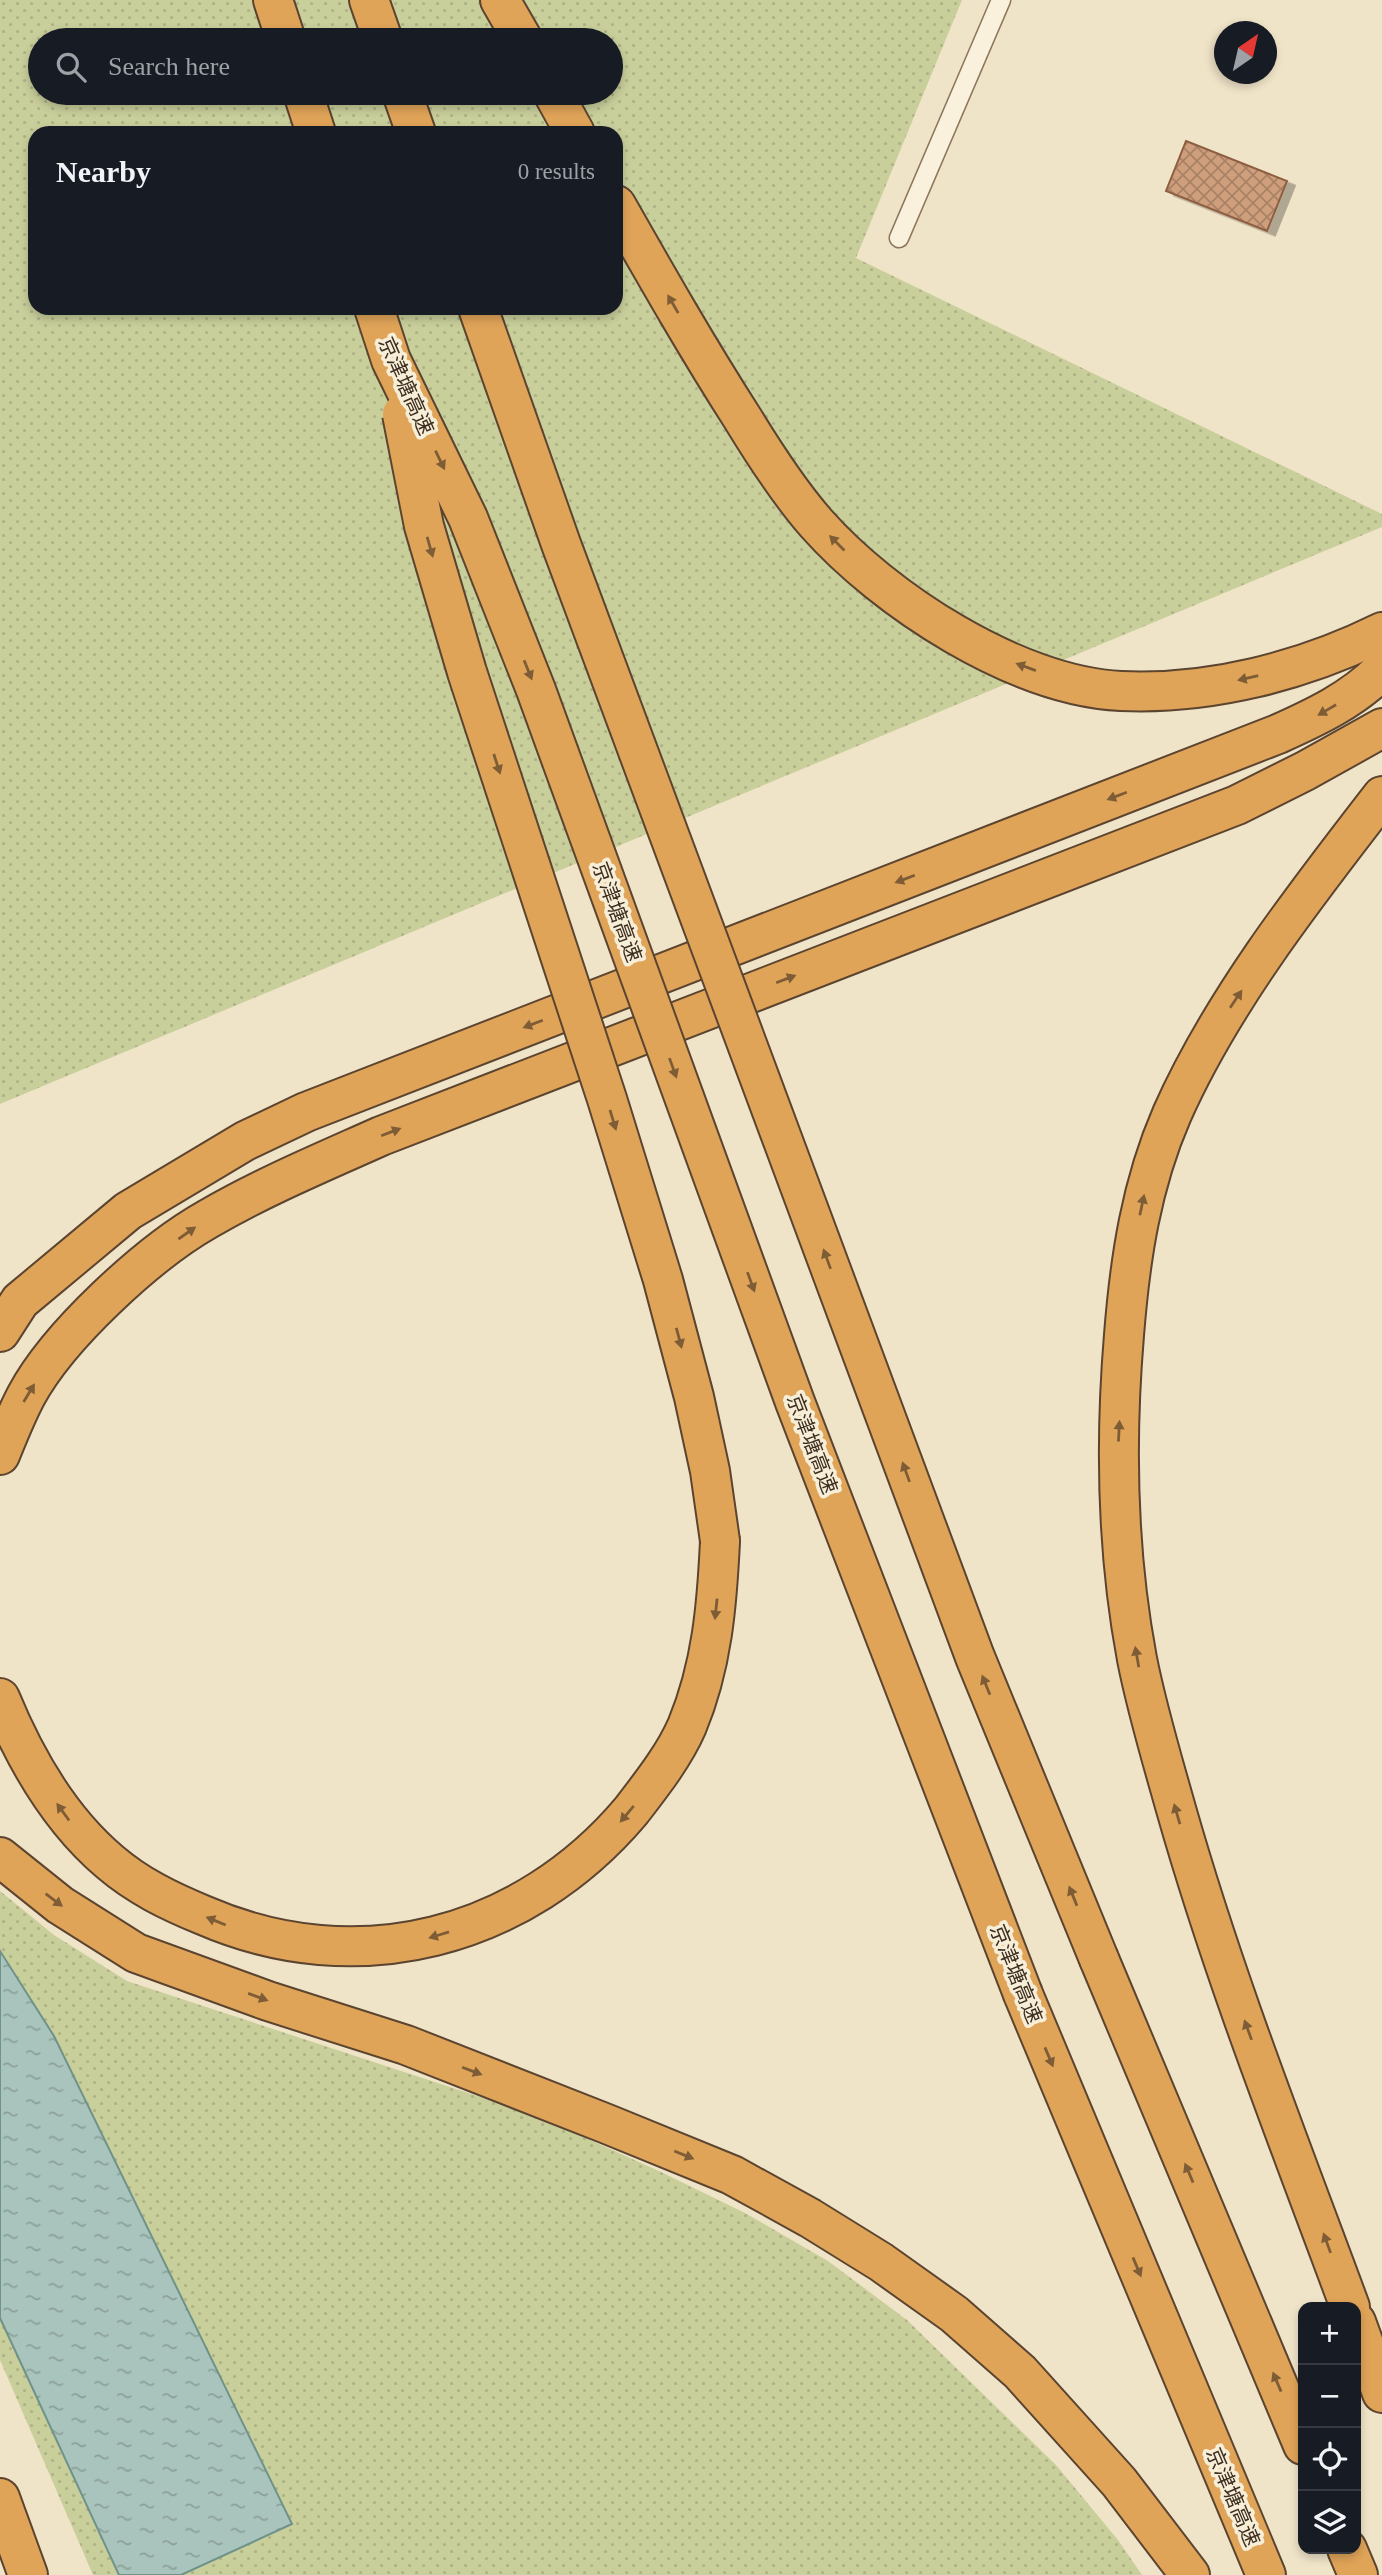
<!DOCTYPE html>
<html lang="en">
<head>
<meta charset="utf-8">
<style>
	body { margin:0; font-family:"Times New Roman","Noto Sans SC",serif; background:#20242c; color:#f1f3f6 }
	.controls { position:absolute; right:21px; bottom:21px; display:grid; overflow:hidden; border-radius:14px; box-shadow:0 4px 10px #0003 }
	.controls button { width:63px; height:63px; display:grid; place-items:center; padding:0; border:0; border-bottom:2px solid #363941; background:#171b24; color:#f1f3f6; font:35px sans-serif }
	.compass { position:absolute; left:1214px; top:21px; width:63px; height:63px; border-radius:50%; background:#171b24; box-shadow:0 4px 10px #0003; rotate:34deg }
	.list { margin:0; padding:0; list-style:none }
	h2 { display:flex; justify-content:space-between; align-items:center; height:91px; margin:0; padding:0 28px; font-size:30px }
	h2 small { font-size:23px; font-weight:400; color:#9ea1a6 }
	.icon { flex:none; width:38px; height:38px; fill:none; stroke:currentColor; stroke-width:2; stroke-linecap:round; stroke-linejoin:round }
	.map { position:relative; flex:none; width:1382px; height:2575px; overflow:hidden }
	.search { position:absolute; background:#171b24; box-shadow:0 4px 10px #0003; left:28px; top:28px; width:595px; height:77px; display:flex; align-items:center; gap:18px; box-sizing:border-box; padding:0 24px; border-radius:38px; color:#9ea1a6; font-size:26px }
	.panel { position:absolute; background:#171b24; box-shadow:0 4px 10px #0003; left:28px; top:126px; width:595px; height:189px; border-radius:21px }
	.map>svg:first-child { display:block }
</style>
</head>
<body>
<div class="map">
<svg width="1382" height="2575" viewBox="0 0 1382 2575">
	<defs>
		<pattern id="grass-dots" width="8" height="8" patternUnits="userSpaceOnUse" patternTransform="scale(1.75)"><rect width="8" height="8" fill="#c9cf9b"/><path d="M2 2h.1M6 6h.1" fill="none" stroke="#aeb285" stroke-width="1.8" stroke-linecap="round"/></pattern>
		<pattern id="water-ripples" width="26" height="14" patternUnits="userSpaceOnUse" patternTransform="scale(1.75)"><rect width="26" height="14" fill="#a9c4bc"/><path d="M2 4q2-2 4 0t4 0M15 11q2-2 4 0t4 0" fill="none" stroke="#8ba098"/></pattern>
		<pattern id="building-cross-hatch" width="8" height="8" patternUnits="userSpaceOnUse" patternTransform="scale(1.75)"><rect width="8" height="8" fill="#cf9f7d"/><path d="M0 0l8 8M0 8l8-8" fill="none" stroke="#a98266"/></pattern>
		<filter id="shadow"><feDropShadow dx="8" dy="4.5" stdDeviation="0" flood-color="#0004"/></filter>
	</defs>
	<rect width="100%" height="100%" fill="#f0e4c8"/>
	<!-- grass -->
	<g fill="url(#grass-dots)" fill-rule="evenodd">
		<path d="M 0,0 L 962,0 L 856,258 L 1382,514 L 1382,527 L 0,1104 ZM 40,40 L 611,40 L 611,93 L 40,93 ZM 35,133 L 616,133 L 616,308 L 35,308 Z"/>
		<path d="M 0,1891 L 54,1935 L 127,1981 L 532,2114 L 659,2171 L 745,2213 L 828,2261 L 907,2320 L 1056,2465 L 1118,2540 L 1142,2575 L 181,2575 L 291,2524 L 54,2036 L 0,1951 Z"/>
		<path d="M 0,2318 L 119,2575 L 93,2575 L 0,2360 Z"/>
	</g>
	<!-- water -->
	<path fill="url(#water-ripples)" stroke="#6f938a" stroke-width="2" d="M 0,1951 L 54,2036 L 292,2524 L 181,2575 L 119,2575 L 0,2318 Z"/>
	<!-- building -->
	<path fill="url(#building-cross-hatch)" stroke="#8d5f41" stroke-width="2" filter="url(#shadow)" d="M 1186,141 L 1287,181 L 1267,231 L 1166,191 Z"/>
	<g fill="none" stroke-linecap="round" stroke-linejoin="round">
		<defs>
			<path id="lane" d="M 899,238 L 1001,0"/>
			<g id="highway">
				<path d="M 273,0 L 286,40"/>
				<path d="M 369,0 L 383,40"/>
				<path d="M 500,0 L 523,40"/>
				<path d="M 303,93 L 316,133"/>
				<path d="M 402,93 L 416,133"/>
				<path d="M 553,93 L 575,133"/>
				<path d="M 616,205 C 657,277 698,349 743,419 C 765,455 788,491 816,523 C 884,600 1016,686 1121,691 C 1210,695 1303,671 1382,632"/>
				<path d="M 0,1332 L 20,1301 L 128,1211 L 245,1141 L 306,1112 L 1278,734 C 1316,717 1352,700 1382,670"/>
				<path d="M 0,1455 C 8,1435 16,1415 26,1396 C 58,1336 148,1253 208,1219 C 263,1187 323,1162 381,1136 L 1237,805 L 1305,771 L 1382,728"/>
				<path d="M 0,1698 C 25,1759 59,1819 110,1862 C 138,1886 169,1901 203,1915 C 357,1982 523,1939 631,1811 C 651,1785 674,1756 687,1726 C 712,1666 717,1605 720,1541"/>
				<path d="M 0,1857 L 60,1905 L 136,1953 L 268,2001 L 406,2045 L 607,2124 L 732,2175 L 810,2218 L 881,2262 L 954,2314 L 1020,2372 L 1119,2482 L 1190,2575"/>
				<path d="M 1099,1959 L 1303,2445"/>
				<path d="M 1023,1994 L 1266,2575"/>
				<path d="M 1350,2307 C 1289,2142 1224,1978 1176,1809 C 1162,1759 1147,1710 1137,1659 C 1117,1553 1115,1443 1124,1335 C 1130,1259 1141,1185 1172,1114 C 1222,1001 1307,893 1382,796"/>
				<path d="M 1356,2322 L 1382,2393"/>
				<path d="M 0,2498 L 28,2575"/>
				<path d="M 1347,2549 L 1358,2575"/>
			</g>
		</defs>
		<!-- lane casing -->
		<use href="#lane" stroke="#8d765c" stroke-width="21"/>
		<!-- highway casing -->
		<use href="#highway" stroke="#5b4430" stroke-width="42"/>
		<!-- lane -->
		<use href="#lane" stroke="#faf1dc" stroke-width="18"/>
		<!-- highway -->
		<use href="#highway" stroke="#e0a458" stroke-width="38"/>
		<defs>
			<g id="highway-bridge">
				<path d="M 374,308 L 391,360 L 468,518 L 536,690 L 795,1402 L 1023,1994"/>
				<path d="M 478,308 L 561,544 L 975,1657 L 1099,1959"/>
				<path d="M 402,414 L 424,526 L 467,672 L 607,1099 L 663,1280 L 694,1397 L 710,1471 L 720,1541"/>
			</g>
		</defs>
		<!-- highway-bridge casing -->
		<use href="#highway-bridge" stroke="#5b4430" stroke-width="42" stroke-linecap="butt"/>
		<!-- highway-bridge -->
		<use href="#highway-bridge" stroke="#e0a458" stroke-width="38"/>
	</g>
	<!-- one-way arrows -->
	<defs><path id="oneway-solid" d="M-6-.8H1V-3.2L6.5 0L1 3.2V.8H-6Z" transform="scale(1.75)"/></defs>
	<g fill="#7e5d36">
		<use href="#oneway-solid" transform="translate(673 304) rotate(-120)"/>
		<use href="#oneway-solid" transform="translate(440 460) rotate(64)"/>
		<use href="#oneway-solid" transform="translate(837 543) rotate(-135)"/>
		<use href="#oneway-solid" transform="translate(430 547) rotate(74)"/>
		<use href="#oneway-solid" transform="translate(1026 667) rotate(-160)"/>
		<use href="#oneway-solid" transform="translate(528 670) rotate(68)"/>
		<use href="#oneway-solid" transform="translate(1248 678) rotate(167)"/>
		<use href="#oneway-solid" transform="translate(1327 710) rotate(150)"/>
		<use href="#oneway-solid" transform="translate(497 764) rotate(72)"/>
		<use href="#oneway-solid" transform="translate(1117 796) rotate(159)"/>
		<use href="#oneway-solid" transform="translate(905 879) rotate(159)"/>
		<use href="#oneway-solid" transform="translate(786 979) rotate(-21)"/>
		<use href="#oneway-solid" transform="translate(1236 999) rotate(-56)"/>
		<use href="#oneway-solid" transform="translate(533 1024) rotate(159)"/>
		<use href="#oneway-solid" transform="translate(673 1068) rotate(70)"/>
		<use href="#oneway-solid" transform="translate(613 1120) rotate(73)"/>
		<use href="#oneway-solid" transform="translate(391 1132) rotate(-21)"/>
		<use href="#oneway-solid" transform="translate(1142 1205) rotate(-78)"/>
		<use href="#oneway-solid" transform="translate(187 1233) rotate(-35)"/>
		<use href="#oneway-solid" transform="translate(827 1259) rotate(-110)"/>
		<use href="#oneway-solid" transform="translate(751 1282) rotate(70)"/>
		<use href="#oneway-solid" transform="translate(679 1338) rotate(75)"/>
		<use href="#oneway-solid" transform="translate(29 1393) rotate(-59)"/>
		<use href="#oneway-solid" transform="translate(1119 1431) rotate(-87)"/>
		<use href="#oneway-solid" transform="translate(906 1472) rotate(-110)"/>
		<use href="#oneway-solid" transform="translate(716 1609) rotate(96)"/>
		<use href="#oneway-solid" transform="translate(1137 1657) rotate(-100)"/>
		<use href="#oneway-solid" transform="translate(986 1685) rotate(-112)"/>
		<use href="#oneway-solid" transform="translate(63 1812) rotate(-126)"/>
		<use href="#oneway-solid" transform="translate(627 1814) rotate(130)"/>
		<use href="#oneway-solid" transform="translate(1177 1814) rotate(-106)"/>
		<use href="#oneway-solid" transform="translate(1073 1896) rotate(-112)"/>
		<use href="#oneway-solid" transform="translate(54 1900) rotate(37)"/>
		<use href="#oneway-solid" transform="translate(216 1921) rotate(-158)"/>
		<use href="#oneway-solid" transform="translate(439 1935) rotate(163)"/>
		<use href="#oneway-solid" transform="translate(258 1997) rotate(20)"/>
		<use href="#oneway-solid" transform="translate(1248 2030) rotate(-110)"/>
		<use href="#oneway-solid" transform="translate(1049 2057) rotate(67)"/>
		<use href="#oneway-solid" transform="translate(472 2071) rotate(21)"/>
		<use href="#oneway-solid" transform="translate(684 2155) rotate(22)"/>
		<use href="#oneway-solid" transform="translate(1189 2173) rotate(-113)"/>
		<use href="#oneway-solid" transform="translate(1327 2243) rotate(-110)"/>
		<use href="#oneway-solid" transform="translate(1137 2267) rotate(67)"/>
		<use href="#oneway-solid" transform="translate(1277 2382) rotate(-113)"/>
	</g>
	<g text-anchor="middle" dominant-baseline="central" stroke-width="7" stroke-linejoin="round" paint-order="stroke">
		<!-- street labels -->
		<g font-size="21" fill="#3d2e20" stroke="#f7eed8">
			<text transform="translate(406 386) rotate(66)">京津塘高速</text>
			<text transform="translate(617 912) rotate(70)">京津塘高速</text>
			<text transform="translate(812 1444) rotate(69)">京津塘高速</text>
			<text transform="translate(1016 1974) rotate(68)">京津塘高速</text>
			<text transform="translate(1233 2497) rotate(67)">京津塘高速</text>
		</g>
	</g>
</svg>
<div class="controls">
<button>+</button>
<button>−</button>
<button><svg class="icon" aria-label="locate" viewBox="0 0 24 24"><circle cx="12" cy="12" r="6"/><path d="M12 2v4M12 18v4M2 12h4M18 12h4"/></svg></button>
<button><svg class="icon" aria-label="layers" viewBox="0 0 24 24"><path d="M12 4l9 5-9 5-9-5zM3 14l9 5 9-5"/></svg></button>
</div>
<svg class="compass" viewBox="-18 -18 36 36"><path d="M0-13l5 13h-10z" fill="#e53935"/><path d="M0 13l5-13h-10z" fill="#9ea1a6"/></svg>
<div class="search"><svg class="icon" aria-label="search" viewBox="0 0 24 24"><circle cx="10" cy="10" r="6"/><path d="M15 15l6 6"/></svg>Search here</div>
<section class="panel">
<h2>Nearby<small>0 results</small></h2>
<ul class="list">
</ul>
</section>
</div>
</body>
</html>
